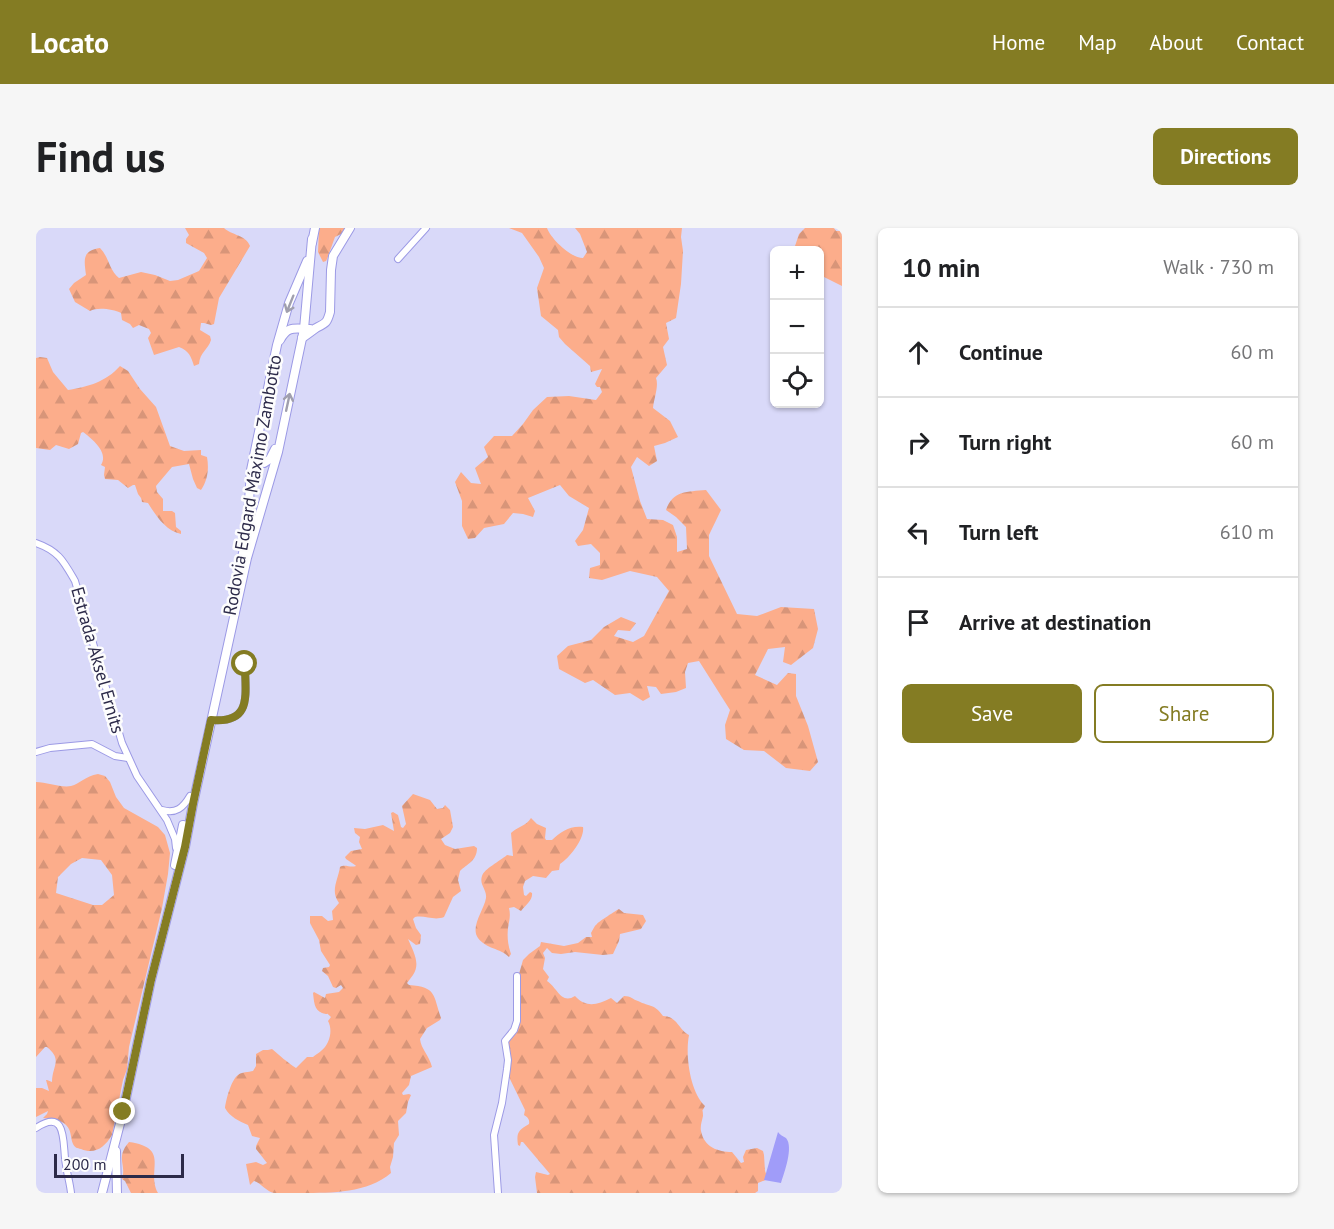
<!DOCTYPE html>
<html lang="en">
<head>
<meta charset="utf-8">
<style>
	body { margin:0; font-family:"PT Sans",sans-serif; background:#f6f6f6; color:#202124 }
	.controls { position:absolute; right:18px; top:18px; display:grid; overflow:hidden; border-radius:9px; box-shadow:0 2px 4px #0004 }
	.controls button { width:54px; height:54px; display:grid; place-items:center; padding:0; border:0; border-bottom:2px solid #e0e0e0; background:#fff; color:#202124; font:30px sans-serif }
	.scale { position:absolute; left:18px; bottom:15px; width:130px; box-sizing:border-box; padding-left:6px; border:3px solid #2c2a49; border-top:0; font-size:16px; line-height:21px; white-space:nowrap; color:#2c2a49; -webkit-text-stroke:4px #fdfdfd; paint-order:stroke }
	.stop { position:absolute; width:18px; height:18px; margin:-14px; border:4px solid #847c23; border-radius:50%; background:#fff }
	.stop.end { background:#847c23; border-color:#fff; box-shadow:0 2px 6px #0008 }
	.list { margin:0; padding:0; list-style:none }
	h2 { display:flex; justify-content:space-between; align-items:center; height:78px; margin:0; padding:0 24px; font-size:26px }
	h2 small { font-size:20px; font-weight:400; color:#757577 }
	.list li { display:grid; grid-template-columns:39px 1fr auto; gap:18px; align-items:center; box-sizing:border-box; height:90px; padding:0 24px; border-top:2px solid #e0e0e0 }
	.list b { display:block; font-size:22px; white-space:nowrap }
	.list em { font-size:20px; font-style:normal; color:#757577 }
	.actions { display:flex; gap:12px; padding:18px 24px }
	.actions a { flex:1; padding:14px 0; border:2px solid #847c23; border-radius:9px; text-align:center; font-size:21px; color:#847c23 }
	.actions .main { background:#847c23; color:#fff }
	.icon { flex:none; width:33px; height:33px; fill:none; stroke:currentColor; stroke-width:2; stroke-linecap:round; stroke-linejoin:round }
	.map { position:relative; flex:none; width:806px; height:965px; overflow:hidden; border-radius:9px }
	header { display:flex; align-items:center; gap:36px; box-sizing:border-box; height:84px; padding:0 30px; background:#847c23; color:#fff }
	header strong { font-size:28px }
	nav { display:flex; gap:33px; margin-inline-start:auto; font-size:21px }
	.intro { display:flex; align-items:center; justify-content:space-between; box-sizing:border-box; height:144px; padding:0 36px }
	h1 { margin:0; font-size:42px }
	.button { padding:15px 27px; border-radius:9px; background:#847c23; color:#fff; font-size:21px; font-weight:700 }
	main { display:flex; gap:36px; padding:0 36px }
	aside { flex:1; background:#fff; border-radius:9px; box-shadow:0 2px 4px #0004 }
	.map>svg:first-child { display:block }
</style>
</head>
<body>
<header>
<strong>Locato</strong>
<nav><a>Home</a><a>Map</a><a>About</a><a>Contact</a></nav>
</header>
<div class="intro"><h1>Find us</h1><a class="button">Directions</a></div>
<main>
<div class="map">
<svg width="806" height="965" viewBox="0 0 806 965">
	<defs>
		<pattern id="forest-firs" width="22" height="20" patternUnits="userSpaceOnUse" patternTransform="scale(1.5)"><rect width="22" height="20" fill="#fcad8b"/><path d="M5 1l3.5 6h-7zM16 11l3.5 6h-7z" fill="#d89579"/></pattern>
	</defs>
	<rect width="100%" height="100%" fill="#d9d9f9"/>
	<!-- forest -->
	<g fill="url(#forest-firs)" fill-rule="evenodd">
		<path d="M 149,0 L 188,0 C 195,7 210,7 214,18 L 183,70 L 178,96 L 175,97 L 168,95 L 165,95 L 164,102 L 174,108 L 175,112 C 172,122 164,124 163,136 L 158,138 C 155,128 153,123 143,119 L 118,127 L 112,110 L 115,105 L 113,101 L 103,97 L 97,100 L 94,96 L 86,92 L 85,85 C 77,81 61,79 54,83 L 39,74 L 33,61 L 38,55 L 50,47 C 48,31 46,23 64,20 C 73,29 73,42 83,50 L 105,44 L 119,47 L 134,53 L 142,52 L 163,43 L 171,30 L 168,25 L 150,15 L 150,11 L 153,7 Z"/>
		<path d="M 283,0 L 312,0 L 307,5 L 299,9 L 291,31 L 290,33 L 287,34 L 282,24 Z"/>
		<path d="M 473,0 L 511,0 C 515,11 535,30 547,30 L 551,24 L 544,6 L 539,0 L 646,0 L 645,9 L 647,23 L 645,56 L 640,90 L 630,95 L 633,111 L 627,119 L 631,137 L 620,150 C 623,158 618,170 617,180 L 634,193 L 642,209 L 629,215 L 618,218 L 621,233 L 613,238 L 601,229 L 595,239 L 604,273 L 611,291 L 627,292 L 637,297 L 641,309 L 641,324 L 651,321 L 650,299 L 640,289 L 630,282 C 637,262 651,264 670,262 L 685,282 L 673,307 L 673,328 L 701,386 L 721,388 L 745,379 L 778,381 L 782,401 L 777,420 L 755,437 L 747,434 L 749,419 L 732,421 L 719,447 L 741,457 L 752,445 L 760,446 L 760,468 L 772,498 L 782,534 L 774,543 L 750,540 L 728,523 L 708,522 L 690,511 L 689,497 L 694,482 L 663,433 L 652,435 L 649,444 L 650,460 L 640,464 L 625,466 L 620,459 L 611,458 L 614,469 L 607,473 L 594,465 L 579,467 L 557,452 L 549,455 L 523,441 L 521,428 L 532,418 L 555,412 L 568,399 L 585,389 L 600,395 L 594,403 L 582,402 L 578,408 L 597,414 L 608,408 L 633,363 L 621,349 L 594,343 L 566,352 L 553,350 L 554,340 L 564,337 L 564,325 L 555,316 L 542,318 L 539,313 L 547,302 L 553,280 L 533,268 L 524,257 L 492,270 L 499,283 L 497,289 L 487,286 L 477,285 L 468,296 L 448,300 L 439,310 L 432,311 L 426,298 L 426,273 L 419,254 L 425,244 L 435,255 L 445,256 L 439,240 L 452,229 L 448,219 L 458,208 L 476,208 L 487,196 L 497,182 L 511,169 L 533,168 L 560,172 L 566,164 L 564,159 L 561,159 L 559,156 L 566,141 L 555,144 L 554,138 L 529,116 L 523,109 L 522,102 L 505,88 L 501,60 L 508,40 L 503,29 L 486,5 Z"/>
		<path d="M 769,0 L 798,0 L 800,3 L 806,3 L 806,58 L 784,47 L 784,22 L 756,22 L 756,21 L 759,18 L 763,6 Z"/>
		<path d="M 4,129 L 11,130 L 17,144 L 32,162 C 51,159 70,154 84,138 L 92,143 L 104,161 L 120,179 L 134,218 L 148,223 L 165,222 L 165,227 L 171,229 C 173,240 172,252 165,262 L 161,260 L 157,251 L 153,236 L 136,239 L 120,258 L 121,264 L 127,271 L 127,283 L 136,283 L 139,285 L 140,299 L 145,303 L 145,306 C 130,303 120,288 112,275 L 106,274 L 105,270 L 102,266 L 99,257 L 97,257 L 92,260 L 82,252 L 69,251 L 68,247 L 69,239 L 65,237 C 73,224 56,211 47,204 L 45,205 L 42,216 L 33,221 L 20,217 L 14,222 L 0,220 L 0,130 Z"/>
		<path d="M 62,546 L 69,548 L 74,554 L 80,569 L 88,580 L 122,599 L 129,607 L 134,625 L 132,646 L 126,680 L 93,819 L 91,841 L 87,852 L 76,907 C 69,919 59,927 45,921 C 41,920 39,920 37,916 C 34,909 36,903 30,897 C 24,891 15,891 7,890 L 11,886 L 12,883 L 0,889 L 0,860 L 6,860 L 13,863 L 10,852 L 11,852 L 16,854 C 16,838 27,832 11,819 L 9,819 L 0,829 L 0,554 C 11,554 25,560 35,558 C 44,556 49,548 62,546 ZM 46,630 L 65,632 L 76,647 L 78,667 L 66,677 L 57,677 L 20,665 L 22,649 L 35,636 Z"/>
		<path d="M 377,566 L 394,572 L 401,581 L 407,580 L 409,577 L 414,582 L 417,599 L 414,605 L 405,611 L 409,617 L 419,621 L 438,618 L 441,620 C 441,633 431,636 424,643 L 422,652 L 425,663 L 417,669 L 408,689 C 398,693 389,687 379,689 L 377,691 L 380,700 L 385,707 L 384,716 L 380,717 L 372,711 C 377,723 385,735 377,747 C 375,750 373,752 371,755 L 373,757 C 401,759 397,767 405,790 L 404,792 L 391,800 L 384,811 C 385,821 393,827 396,839 L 375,848 L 373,857 L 366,865 L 367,867 L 373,866 L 375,867 L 372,874 L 370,885 L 362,893 L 363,907 L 358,915 L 357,929 L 354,939 L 355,945 C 332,965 296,965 266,965 C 257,965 246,965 238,965 C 231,964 225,955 218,953 L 214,957 L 210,936 L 220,934 L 227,937 L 231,935 L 220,921 L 220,918 L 224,910 L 216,908 L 212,897 C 203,893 194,889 189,880 C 190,872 195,852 202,847 C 205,844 213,844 217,843 L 220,838 L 220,826 L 227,822 L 232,822 L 236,821 C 243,827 252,835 260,840 L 271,829 L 277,829 C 279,827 283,825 285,823 C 294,816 297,802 292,793 L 295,789 C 288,783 295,788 286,785 C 278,782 278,773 277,765 L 278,764 L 289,770 L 290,766 L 303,764 L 307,760 L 305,757 L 300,760 L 297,759 L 292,748 L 286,743 L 287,740 L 293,739 L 294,737 L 285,723 L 283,712 L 274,695 L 274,688 L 286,688 L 292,693 L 297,692 L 296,683 L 303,675 C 294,663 302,652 304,639 C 309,636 314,640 320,638 L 319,637 L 310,631 L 309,629 L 315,623 L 326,621 L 323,614 L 324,609 L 319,605 L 318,600 L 329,601 L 347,597 L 358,603 L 355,585 L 357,584 L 362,587 L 365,599 L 367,600 L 370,596 L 366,578 Z"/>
		<path d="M 495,590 L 501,596 L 510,600 L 509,610 L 510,612 L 516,612 C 524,604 535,597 547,599 C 549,610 534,630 524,636 L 523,642 L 516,643 L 510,650 L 497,648 L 489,653 L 487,659 L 488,667 L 490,668 L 494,664 L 496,665 C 497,672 490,677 485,683 L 478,679 L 473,680 C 475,688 473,693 472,700 C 471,710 472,717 475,726 L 473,729 C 464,720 450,721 442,710 C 434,699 448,682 450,670 C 451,661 443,657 446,648 C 448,641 464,633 471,627 L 477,628 L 475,605 C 481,599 490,598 495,590 Z"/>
		<path d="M 583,681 L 588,685 L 607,687 L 610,693 L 605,701 L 584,706 L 583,713 L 577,726 L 567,727 L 539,724 L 525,726 L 516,725 L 511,720 L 507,725 L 509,730 L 507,741 L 513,749 L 511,753 C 521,759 525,777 539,768 C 550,780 561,777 575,770 L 581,775 L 588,768 C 595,768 596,771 602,773 C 614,779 619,776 627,788 C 641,788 643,802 653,807 C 649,827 654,864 669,878 C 665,886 667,879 667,888 C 666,893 664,898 665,903 C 668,919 682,924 696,924 L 705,935 L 708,934 L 707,929 L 710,922 L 721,920 L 727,923 L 728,927 L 729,943 L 732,951 L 722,955 L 722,963 L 719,965 L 501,965 L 499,949 L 500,944 L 512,947 L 514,946 L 487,914 L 485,914 L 484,918 L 482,917 C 480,904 483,902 493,896 C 494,891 491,889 488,887 L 489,882 L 471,845 L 471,807 L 479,795 L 482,777 L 478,768 L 478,756 L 483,746 L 487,732 L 493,726 L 504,718 L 505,714 L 528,718 L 542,715 L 550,709 L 556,709 L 555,705 C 557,702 558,698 561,696 C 562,694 581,682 583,681 Z"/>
		<path d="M 93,914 C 135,920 110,942 122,965 L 95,965 L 89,953 L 86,951 C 91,937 79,930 93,914 Z"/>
	</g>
	<!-- water -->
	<path fill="#a09cf9" d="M 742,904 C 744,907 747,908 750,910 C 758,919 748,945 745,955 L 728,952 Z"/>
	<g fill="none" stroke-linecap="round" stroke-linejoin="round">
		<defs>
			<g id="minor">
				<path d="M 362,31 L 390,0"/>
				<path d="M 0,315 C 23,323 28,334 39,353 L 86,515 L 101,548 L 131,592 L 139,611 L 140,620"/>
				<path d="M 175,492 C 217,496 209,466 209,436"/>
				<path d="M 0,524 L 14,520 L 56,516 L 79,528 L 92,530"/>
				<path d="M 126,582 C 140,586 147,580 154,568"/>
				<path d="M 0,900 C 33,878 26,919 30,937 C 31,946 34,955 35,965"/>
				<path d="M 462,965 L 458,907 L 466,875 L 471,841 L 472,832 L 469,813 L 478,802 L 481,793 L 481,748"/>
			</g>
			<g id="major">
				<path d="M 276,15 L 279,0"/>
				<path d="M 266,110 C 271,107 276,103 280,100 C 290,95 291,95 294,84 L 295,42 L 297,28 L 314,0"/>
				<path d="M 244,112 C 252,97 259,101 274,101"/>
				<path d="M 221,223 L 222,232 L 228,235 L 234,231 L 239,221"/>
				<path d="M 206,330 L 211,305 L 215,242 L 241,117 L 253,75 L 271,33"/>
				<path d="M 139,637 L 147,597"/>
				<path d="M 80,923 L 81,965"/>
				<path d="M 66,965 L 87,884 L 115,752 L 149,619 L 157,576 L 211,330 L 242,224 L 268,101 L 276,11"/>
			</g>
		</defs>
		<!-- minor casing -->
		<use href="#minor" stroke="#9c9ae5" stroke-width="8"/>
		<!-- major casing -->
		<use href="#major" stroke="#9c9ae5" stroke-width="10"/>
		<!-- minor -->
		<use href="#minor" stroke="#fff" stroke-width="6"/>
		<!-- major -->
		<use href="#major" stroke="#fff" stroke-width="8"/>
	</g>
	<!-- one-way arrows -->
	<defs><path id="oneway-shaft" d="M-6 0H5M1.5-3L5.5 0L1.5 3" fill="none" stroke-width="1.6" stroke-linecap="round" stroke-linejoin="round" transform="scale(1.5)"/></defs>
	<g stroke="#a09fad">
		<use href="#oneway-shaft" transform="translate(254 76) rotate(112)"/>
		<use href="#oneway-shaft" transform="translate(252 174) rotate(-78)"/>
	</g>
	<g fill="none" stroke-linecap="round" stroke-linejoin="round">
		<!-- route -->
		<path stroke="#847c23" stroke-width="8" d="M 87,884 L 115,752 L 149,619 L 157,576 L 175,492 C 217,496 209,466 209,436"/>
	</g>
	<g text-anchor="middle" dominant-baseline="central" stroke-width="5" stroke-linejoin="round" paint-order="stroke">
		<!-- street labels -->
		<g font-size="18" fill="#2c2a49" stroke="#fdfdfd">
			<text transform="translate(216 257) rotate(-80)">Rodovia Edgard Máximo Zambotto</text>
			<text transform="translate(62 432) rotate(74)">Estrada Aksel Ernits</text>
		</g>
	</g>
</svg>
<div class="controls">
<button>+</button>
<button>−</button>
<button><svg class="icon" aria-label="locate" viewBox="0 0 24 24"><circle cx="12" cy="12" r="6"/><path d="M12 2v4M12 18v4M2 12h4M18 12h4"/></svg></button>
</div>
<div class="scale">200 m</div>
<div class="stop" style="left:209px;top:436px"></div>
<div class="stop end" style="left:87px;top:884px"></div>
</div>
<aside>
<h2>10 min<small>Walk · 730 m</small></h2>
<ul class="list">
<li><svg class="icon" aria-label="ahead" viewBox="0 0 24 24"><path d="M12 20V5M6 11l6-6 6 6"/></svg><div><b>Continue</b></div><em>60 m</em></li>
<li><svg class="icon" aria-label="right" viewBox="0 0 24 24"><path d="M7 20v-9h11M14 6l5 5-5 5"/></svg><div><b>Turn right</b></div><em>60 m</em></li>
<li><svg class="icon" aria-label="left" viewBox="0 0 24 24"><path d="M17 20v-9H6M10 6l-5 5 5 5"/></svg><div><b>Turn left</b></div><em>610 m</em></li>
<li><svg class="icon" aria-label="arrive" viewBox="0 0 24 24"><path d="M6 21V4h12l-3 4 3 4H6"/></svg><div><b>Arrive at destination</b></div></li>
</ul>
<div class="actions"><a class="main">Save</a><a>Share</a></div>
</aside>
</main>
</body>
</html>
